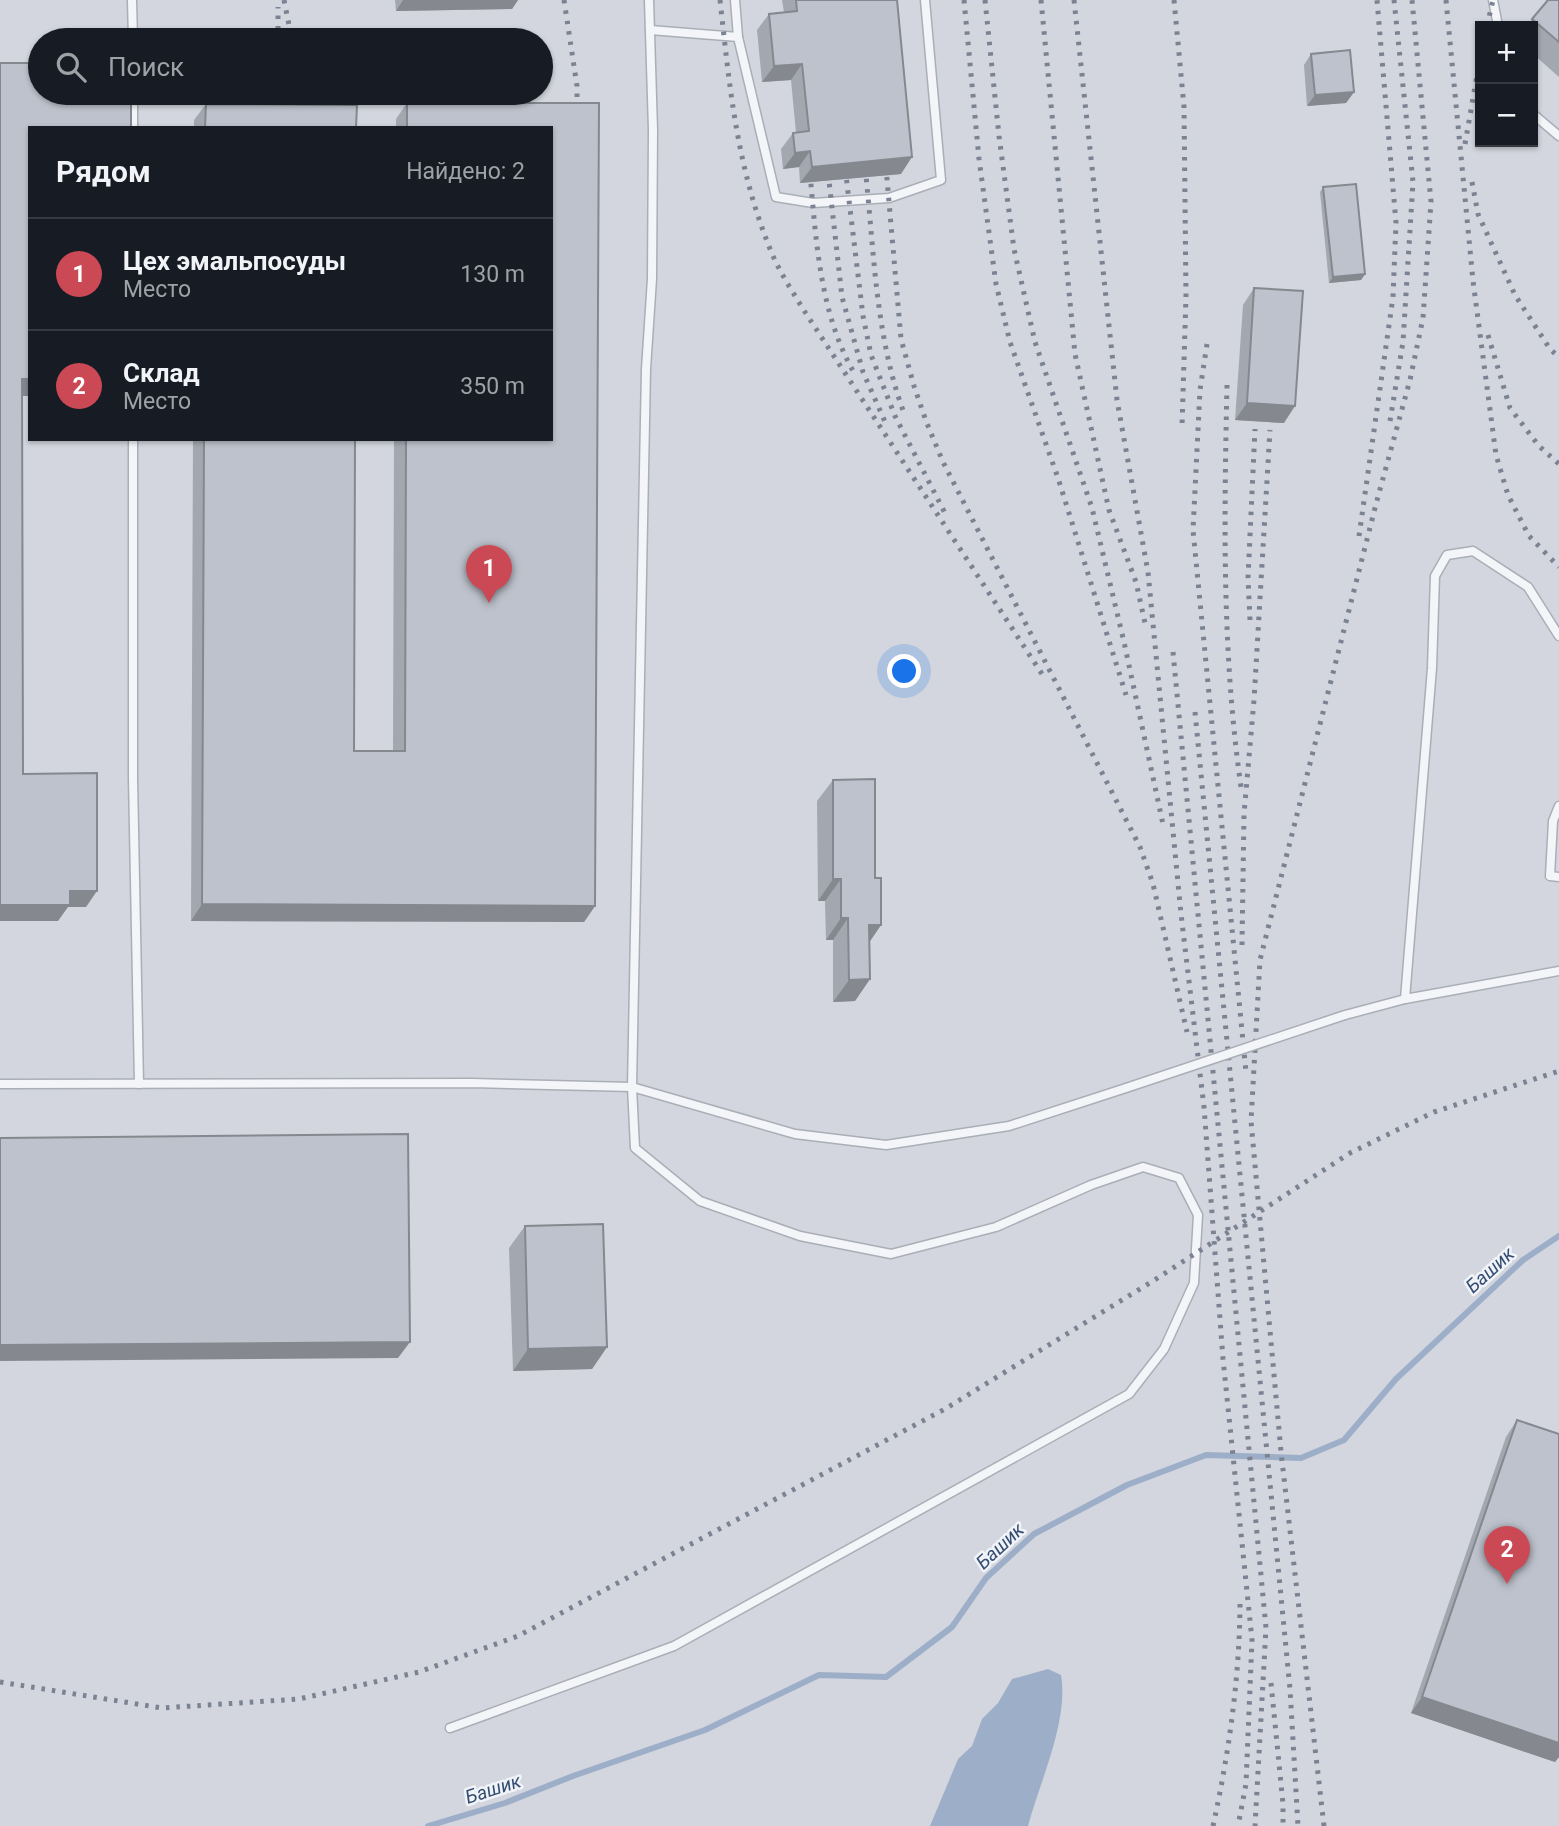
<!DOCTYPE html>
<html lang="ru">
<head>
<meta charset="utf-8">
<style>
	body { margin:0; font-family:Roboto,sans-serif; background:#242831; color:#f1f3f6 }
	.controls { position:absolute; right:21px; top:21px; display:grid; overflow:hidden; border-radius:0px; box-shadow:0 2px 5px #0004 }
	.controls button { width:63px; height:63px; display:grid; place-items:center; padding:0; border:0; border-bottom:2px solid #363941; background:#171b24; color:#f1f3f6; font:35px sans-serif }
	.you { position:absolute; left:905px; top:672px; width:24px; height:24px; margin:-18px; border:5px solid #fff; border-radius:50%; background:#1a73e8; box-shadow:0 0 0 10px #1a73e833 }
	.badge { display:grid; place-items:center; width:46px; height:46px; border-radius:50%; background:#cb4955; color:#fff; font-size:23px; font-weight:700 }
	.pin { position:absolute; translate:-50% -58px; filter:drop-shadow(0 2px 4px #0008) }
	.pin::after { content:''; position:absolute; top:37px; width:24px; height:21px; background:inherit; clip-path:polygon(0 0,100% 0,50% 100%) }
	.list { margin:0; padding:0; list-style:none }
	h2 { display:flex; justify-content:space-between; align-items:center; height:91px; margin:0; padding:0 28px; font-size:30px }
	h2 small { font-size:23px; font-weight:400; color:#9ea1a6 }
	.list li { display:grid; grid-template-columns:46px 1fr auto; gap:21px; align-items:center; box-sizing:border-box; height:112px; padding:0 28px; border-top:2px solid #363941 }
	.list b { display:block; font-size:26px; white-space:nowrap }
	.list p { margin:0; font-size:23px; white-space:nowrap; color:#9ea1a6 }
	.list em { font-size:23px; font-style:normal; color:#9ea1a6 }
	.icon { flex:none; width:38px; height:38px; fill:none; stroke:currentColor; stroke-width:2; stroke-linecap:round; stroke-linejoin:round }
	.map { position:relative; flex:none; width:1559px; height:1826px; overflow:hidden }
	.search { position:absolute; background:#171b24; box-shadow:0 2px 5px #0004; left:28px; top:28px; width:525px; height:77px; display:flex; align-items:center; gap:18px; box-sizing:border-box; padding:0 24px; border-radius:38px; color:#9ea1a6; font-size:26px }
	.panel { position:absolute; background:#171b24; box-shadow:0 2px 5px #0004; left:28px; top:126px; width:525px; height:315px; border-radius:0px }
	.map>svg:first-child { display:block }
</style>
</head>
<body>
<div class="map">
<svg width="1559" height="1826" viewBox="0 0 1559 1826">
	<rect width="100%" height="100%" fill="#e1e4e9"/>
	<!-- built -->
	<path fill="#d3d6de" fill-rule="evenodd" d="M 0,0 L 1559,0 L 1559,1826 L 0,1826 ZM 1480,26 L 1533,26 L 1533,142 L 1480,142 ZM 40,40 L 541,40 L 541,93 L 40,93 ZM 30,128 L 551,128 L 551,439 L 30,439 Z"/>
	<!-- water -->
	<path fill="#9dafc8" d="M 1048,1669 L 1061,1675 C 1069,1721 1040,1781 1028,1826 L 930,1826 L 958,1759 L 972,1746 L 982,1719 L 998,1703 L 1012,1679 Z"/>
	<g fill="none" stroke-linecap="round" stroke-linejoin="round">
		<!-- stream -->
		<path stroke="#9dafc8" stroke-width="6" d="M 428,1826 L 505,1803 L 573,1776 L 705,1730 L 819,1675 L 886,1677 L 952,1627 L 986,1578 L 1034,1534 L 1127,1485 L 1206,1455 L 1301,1458 L 1344,1440 L 1396,1379 L 1523,1260 L 1559,1236"/>
		<defs>
			<g id="lane">
				<path d="M 132,0 L 133,40"/>
				<path d="M 735,0 L 738,37"/>
				<path d="M 1493,0 L 1498,26"/>
				<path d="M 650,30 L 738,37 L 776,197 L 813,203 L 889,198 L 941,180 L 925,0"/>
				<path d="M 133,93 L 133,128"/>
				<path d="M 1533,114 L 1559,136"/>
				<path d="M 133,439 L 133,778 L 139,1084"/>
				<path d="M 1559,806 L 1553,821 L 1550,876 L 1559,877"/>
				<path d="M 1405,999 L 1432,668 L 1435,576 L 1447,555 L 1473,551 L 1528,587 L 1559,636"/>
				<path d="M 1345,1015 L 1405,999 L 1559,971"/>
				<path d="M 0,1084 L 472,1083 L 632,1087 L 795,1134 L 886,1145 L 1009,1126 L 1126,1088"/>
				<path d="M 450,1728 L 674,1646 L 1129,1394 L 1164,1349 L 1194,1283 L 1198,1215 L 1179,1178 L 1143,1167 L 1091,1185 L 996,1227 L 891,1254 L 800,1236 L 700,1201 L 635,1148 L 632,1087 L 646,369 L 652,279 L 653,130 L 649,0"/>
			</g>
		</defs>
		<!-- lane casing -->
		<use href="#lane" stroke="#aaaeb6" stroke-width="11"/>
		<!-- lane -->
		<use href="#lane" stroke="#f3f5f8" stroke-width="8"/>
		<!-- rail -->
		<g stroke="#7b8292" stroke-width="5" stroke-dasharray="3.5 7" stroke-linecap="butt">
			<path d="M 284,0 L 292,40"/>
			<path d="M 564,0 L 577,86 L 577,114"/>
			<path d="M 720,0 C 730,90 737,171 773,256 C 782,276 794,294 805,312 L 1042,674"/>
			<path d="M 964,0 L 979,159 L 996,284 L 1010,342 L 1058,478 L 1126,695"/>
			<path d="M 985,0 L 999,136 L 1014,249 L 1035,342 L 1092,508 L 1124,642 L 1164,829"/>
			<path d="M 1041,0 L 1075,354 L 1109,510 L 1136,582 L 1145,623"/>
			<path d="M 1074,0 L 1117,400 L 1148,572 L 1181,914 L 1204,1107 L 1223,1359 L 1252,1640 L 1246,1784 L 1238,1826"/>
			<path d="M 1174,0 L 1184,107 L 1186,296 L 1182,426"/>
			<path d="M 1446,0 L 1473,281 L 1496,455 L 1508,495 L 1529,536 L 1559,567"/>
			<path d="M 1487,26 L 1493,0"/>
			<path d="M 278,40 L 278,7"/>
			<path d="M 303,93 L 304,106"/>
			<path d="M 277,106 L 277,93"/>
			<path d="M 1465,144 L 1480,58"/>
			<path d="M 885,156 L 901,339 L 914,386 L 926,421 L 943,462 L 1140,847 L 1153,884 L 1187,1032"/>
			<path d="M 864,158 C 874,242 874,333 904,413"/>
			<path d="M 844,159 L 863,316 L 871,355 L 895,416 L 946,515"/>
			<path d="M 809,163 C 816,234 818,313 856,376"/>
			<path d="M 827,163 L 842,297 L 863,372 L 886,424"/>
			<path d="M 1472,182 L 1478,214 L 1515,295 L 1550,349 L 1559,357"/>
			<path d="M 1488,335 L 1510,408 L 1539,446 L 1559,464"/>
			<path d="M 1207,344 L 1200,390 L 1193,530 L 1246,1072"/>
			<path d="M 1227,385 C 1224,519 1222,654 1241,787"/>
			<path d="M 1390,421 L 1403,342 L 1413,182 L 1394,0"/>
			<path d="M 1359,536 L 1393,297 L 1396,223 L 1377,0"/>
			<path d="M 1250,620 L 1248,578 L 1255,429"/>
			<path d="M 1173,652 L 1266,1628 L 1255,1826"/>
			<path d="M 1195,712 L 1290,1689 L 1298,1826"/>
			<path d="M 1242,945 L 1244,814 L 1254,700 L 1270,430"/>
			<path d="M 0,1682 L 162,1708 L 299,1699 L 419,1672 L 518,1636 L 945,1409 L 1153,1281 L 1350,1153 L 1434,1112 L 1559,1071"/>
			<path d="M 1271,1683 L 1283,1804 L 1283,1826"/>
			<path d="M 1213,1826 C 1229,1753 1240,1675 1240,1600"/>
			<path d="M 1324,1826 L 1281,1452 L 1251,1121 L 1260,960 L 1376,504 L 1410,380 L 1423,318 L 1431,202 L 1412,0"/>
		</g>
		<defs>
			<path id="lane-bridge" d="M 1126,1088 L 1345,1015"/>
		</defs>
		<!-- lane-bridge casing -->
		<use href="#lane-bridge" stroke="#aaaeb6" stroke-width="11" stroke-linecap="butt"/>
		<!-- lane-bridge -->
		<use href="#lane-bridge" stroke="#f3f5f8" stroke-width="8"/>
	</g>
	<!-- wall -->
	<g fill="#a3a7af">
		<path d="M 395,0 L 518,0 L 512,9 L 396,11 Z"/>
		<path d="M 782,0 L 897,0 L 901,174 L 800,183 L 799,167 L 783,169 L 781,149 L 793,133 L 796,133 L 791,80 L 762,82 L 757,30 L 769,14 L 784,12 Z"/>
		<path d="M 1559,0 L 1559,77 L 1533,54 L 1533,26 L 1527,26 L 1532,19 Z"/>
		<path d="M 1311,54 L 1354,92 L 1346,103 L 1307,106 L 1304,65 Z"/>
		<path d="M 407,103 L 599,103 L 595,906 L 584,922 L 191,921 L 193,439 L 355,439 L 354,751 L 393,751 L 394,439 L 551,439 L 551,128 L 396,128 L 396,119 Z"/>
		<path d="M 206,104 L 356,128 L 194,128 L 194,120 Z"/>
		<path d="M 1323,187 L 1365,274 L 1361,280 L 1329,283 L 1320,192 Z"/>
		<path d="M 1254,288 L 1284,423 L 1235,420 L 1243,305 Z"/>
		<path d="M 833,780 L 875,878 L 881,925 L 870,941 L 870,979 L 855,1001 L 833,1002 L 833,940 L 826,940 L 825,901 L 818,901 L 817,801 Z"/>
		<path d="M 525,1226 L 607,1347 L 592,1369 L 513,1371 L 509,1248 Z"/>
		<path d="M 1517,1420 L 1559,1434 L 1559,1757 L 1555,1762 L 1411,1713 L 1506,1437 Z"/>
	</g>
	<!-- shaded-wall -->
	<g fill="#85888f">
		<path d="M 403,0 L 518,0 L 512,9 L 396,11 Z"/>
		<path d="M 802,64 L 791,80 L 762,82 L 774,66 Z"/>
		<path d="M 1354,92 L 1346,103 L 1307,106 L 1315,95 Z"/>
		<path d="M 810,151 L 799,167 L 783,169 L 795,153 Z"/>
		<path d="M 912,157 L 901,174 L 800,183 L 812,167 Z"/>
		<path d="M 1365,274 L 1361,280 L 1329,283 L 1333,277 Z"/>
		<path d="M 22,379 L 30,379 L 30,396 L 11,396 Z"/>
		<path d="M 1247,403 L 1295,406 L 1284,423 L 1235,420 Z"/>
		<path d="M 833,879 L 841,879 L 825,901 L 818,901 Z"/>
		<path d="M 70,891 L 97,891 L 86,907 L 68,907 L 58,921 L 0,921 L 0,905 Z"/>
		<path d="M 202,904 L 595,906 L 584,922 L 191,921 Z"/>
		<path d="M 841,918 L 848,918 L 833,940 L 826,940 Z"/>
		<path d="M 869,925 L 881,925 L 866,947 Z"/>
		<path d="M 870,979 L 855,1001 L 833,1002 L 849,980 Z"/>
		<path d="M 410,1342 L 398,1358 L 0,1361 L 0,1345 Z"/>
		<path d="M 607,1347 L 592,1369 L 513,1371 L 528,1349 Z"/>
		<path d="M 1422,1697 L 1559,1743 L 1559,1757 L 1555,1762 L 1411,1713 Z"/>
	</g>
	<!-- building -->
	<g fill="#bec2cc" stroke="#85888f" stroke-width="2">
		<path d="M 796,0 L 897,0 L 912,157 L 812,167 L 810,151 L 795,153 L 793,133 L 809,131 L 802,64 L 774,66 L 769,14 L 797,11 Z"/>
		<path d="M 1548,0 L 1559,0 L 1559,42 L 1532,19 Z"/>
		<path d="M 1350,50 L 1354,92 L 1315,95 L 1311,54 Z"/>
		<path d="M 0,63 L 40,63 L 40,93 L 131,93 L 131,128 L 30,128 L 30,379 L 22,379 L 23,774 L 97,773 L 97,891 L 70,891 L 70,905 L 0,905 Z"/>
		<path d="M 407,103 L 599,103 L 595,906 L 202,904 L 204,439 L 355,439 L 354,751 L 405,751 L 406,439 L 551,439 L 551,128 L 407,128 Z"/>
		<path d="M 206,104 L 357,105 L 356,128 L 205,128 Z"/>
		<path d="M 1356,184 L 1365,274 L 1333,277 L 1323,187 Z"/>
		<path d="M 1254,288 L 1303,291 L 1295,406 L 1247,403 Z"/>
		<path d="M 875,779 L 875,878 L 881,878 L 881,925 L 869,925 L 870,979 L 849,980 L 848,918 L 841,918 L 841,879 L 833,879 L 833,780 Z"/>
		<path d="M 408,1134 L 410,1342 L 0,1345 L 0,1138 Z"/>
		<path d="M 603,1224 L 607,1347 L 528,1349 L 525,1226 Z"/>
		<path d="M 1517,1420 L 1559,1434 L 1559,1743 L 1422,1697 Z"/>
	</g>
	<g text-anchor="middle" dominant-baseline="central" stroke-width="5" stroke-linejoin="round" paint-order="stroke">
		<!-- water labels -->
		<g font-size="19" font-style="italic" fill="#354d73" stroke="#f0f3f7">
			<text transform="translate(1490 1270) rotate(-42)">Башик</text>
			<text transform="translate(1000 1546) rotate(-43)">Башик</text>
			<text transform="translate(493 1789) rotate(-18)">Башик</text>
		</g>
	</g>
</svg>
<div class="controls">
<button>+</button>
<button>−</button>
</div>
<div class="you"></div>
<div class="pin badge" style="left:489px;top:603px">1</div>
<div class="pin badge" style="left:1507px;top:1584px">2</div>
<div class="search"><svg class="icon" aria-label="search" viewBox="0 0 24 24"><circle cx="10" cy="10" r="6"/><path d="M15 15l6 6"/></svg>Поиск</div>
<section class="panel">
<h2>Рядом<small>Найдено: 2</small></h2>
<ul class="list">
<li><span class="badge">1</span><div><b>Цех эмальпосуды</b><p>Место</p></div><em>130 m</em></li>
<li><span class="badge">2</span><div><b>Склад</b><p>Место</p></div><em>350 m</em></li>
</ul>
</section>
</div>
</body>
</html>
